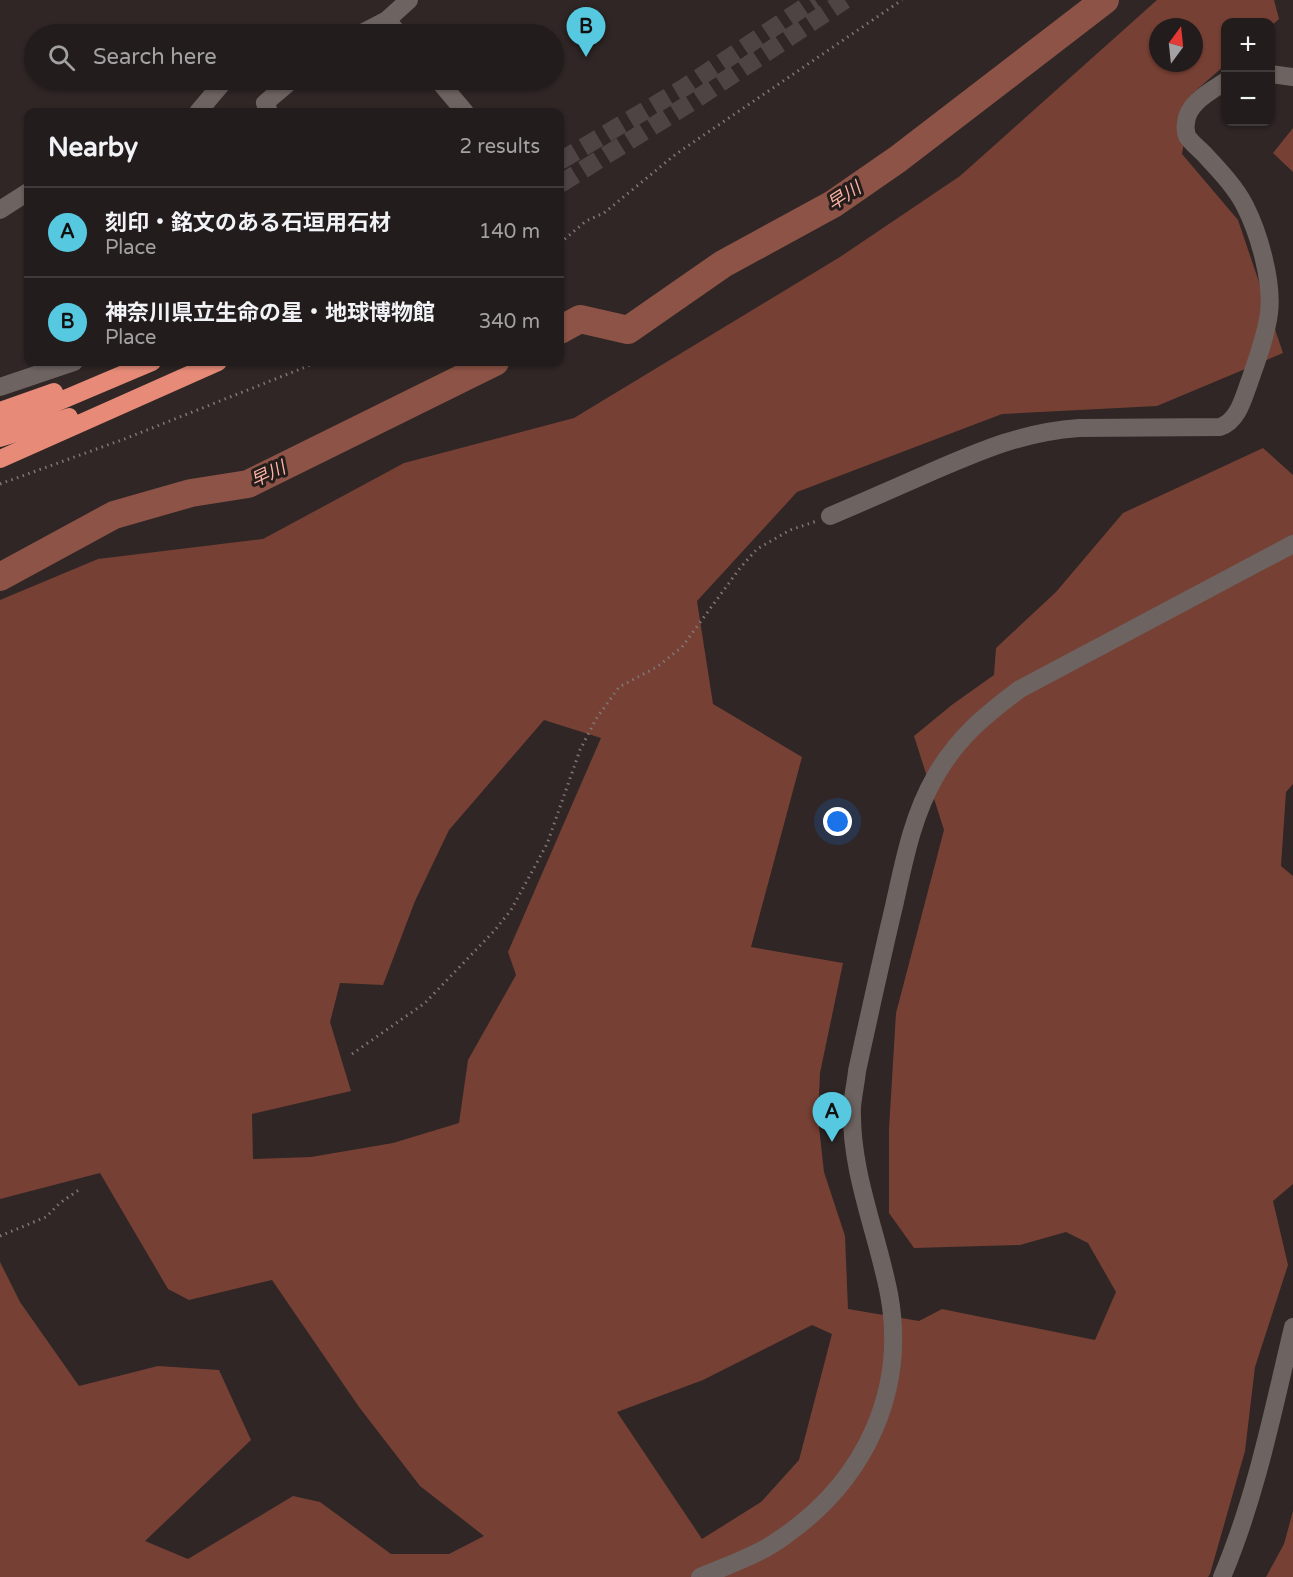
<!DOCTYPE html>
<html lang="en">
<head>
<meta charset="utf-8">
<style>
	body { margin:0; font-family:"Varela Round","Noto Sans JP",sans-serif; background:#2f2929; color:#f1f3f6 }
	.controls { position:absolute; right:18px; top:18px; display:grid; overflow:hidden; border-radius:12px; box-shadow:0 2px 4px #0004 }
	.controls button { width:54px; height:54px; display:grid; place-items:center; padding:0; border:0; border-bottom:2px solid #403a3b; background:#231c1c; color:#f1f3f6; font:30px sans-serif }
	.compass { position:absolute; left:1149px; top:18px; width:54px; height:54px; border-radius:50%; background:#231c1c; box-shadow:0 2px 4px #0004; rotate:15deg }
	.you { position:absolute; left:838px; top:822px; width:21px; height:21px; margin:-15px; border:4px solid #fff; border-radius:50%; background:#1a73e8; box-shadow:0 0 0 9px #1a73e833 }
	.badge { display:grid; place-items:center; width:39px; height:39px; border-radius:50%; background:#56c9e0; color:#111; font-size:20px; font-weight:700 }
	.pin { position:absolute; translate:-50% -50px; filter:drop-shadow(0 2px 3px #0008) }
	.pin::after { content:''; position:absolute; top:32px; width:21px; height:18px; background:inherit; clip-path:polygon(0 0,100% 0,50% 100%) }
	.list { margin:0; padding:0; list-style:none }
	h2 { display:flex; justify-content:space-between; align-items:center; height:78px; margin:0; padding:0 24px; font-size:26px }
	h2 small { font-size:20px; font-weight:400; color:#a3a1a3 }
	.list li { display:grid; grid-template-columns:39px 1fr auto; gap:18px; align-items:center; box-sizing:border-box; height:90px; padding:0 24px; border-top:2px solid #403a3b }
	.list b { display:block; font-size:22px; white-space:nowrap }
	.list p { margin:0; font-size:20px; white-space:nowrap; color:#a3a1a3 }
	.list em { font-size:20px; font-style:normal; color:#a3a1a3 }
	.icon { flex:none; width:33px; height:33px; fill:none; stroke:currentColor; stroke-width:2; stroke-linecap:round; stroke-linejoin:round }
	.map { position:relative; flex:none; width:1293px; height:1577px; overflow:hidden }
	.search { position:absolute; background:#231c1c; box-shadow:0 2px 4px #0004; left:24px; top:24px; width:540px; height:66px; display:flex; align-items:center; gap:15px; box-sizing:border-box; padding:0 21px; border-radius:33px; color:#a3a1a3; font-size:22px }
	.panel { position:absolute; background:#231c1c; box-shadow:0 2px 4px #0004; left:24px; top:108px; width:540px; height:258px; border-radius:12px }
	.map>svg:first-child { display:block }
</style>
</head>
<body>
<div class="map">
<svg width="1293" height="1577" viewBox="0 0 1293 1577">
	<rect width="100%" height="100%" fill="#2f2625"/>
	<!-- forest -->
	<g fill="#774034" fill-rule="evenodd">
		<path d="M 1157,0 L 1274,0 L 1279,19 L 1271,26 L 1270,22 L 1226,22 L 1225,65 L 1192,94 L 1182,154 L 1238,220 L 1283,353 L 1157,406 L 1002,414 L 797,492 L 697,601 L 713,704 L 802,757 L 751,947 L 843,963 L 820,1073 L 818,1118 L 824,1172 L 845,1236 L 848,1309 L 919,1321 L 942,1309 L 1095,1340 L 1116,1292 L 1088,1243 L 1066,1232 L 1020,1245 L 914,1248 L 889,1213 L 889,1129 L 896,1013 L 944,830 L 914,736 L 953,704 L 994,675 L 996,648 L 1056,592 L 1123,513 L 1263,448 L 1293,475 L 1293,784 L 1286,792 L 1281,866 L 1293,876 L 1293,1184 L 1273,1201 L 1288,1265 L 1255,1367 L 1245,1451 L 1210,1574 L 1208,1577 L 0,1577 L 0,1262 L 20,1302 L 79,1386 L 158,1366 L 219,1370 L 251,1440 L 145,1541 L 188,1559 L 293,1496 L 320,1502 L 391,1554 L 449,1554 L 484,1536 L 420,1486 L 359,1407 L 272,1280 L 189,1300 L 168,1289 L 100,1173 L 0,1199 L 0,600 L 98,559 L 263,539 L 404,463 L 574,418 L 840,257 L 960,176 ZM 1158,27 L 1194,27 L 1194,63 L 1158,63 ZM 544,720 L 601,738 L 508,952 L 516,975 L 468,1060 L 459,1123 L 393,1143 L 311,1157 L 253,1159 L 252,1114 L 351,1091 L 330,1022 L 340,983 L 383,985 L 415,901 L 449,830 ZM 812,1325 L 832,1334 L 799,1460 L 761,1502 L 702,1539 L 617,1412 L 703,1380 Z"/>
		<path d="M 1293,128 L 1293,172 L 1273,153 Z"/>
		<path d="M 1293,1511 L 1293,1577 L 1266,1577 L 1284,1544 Z"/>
	</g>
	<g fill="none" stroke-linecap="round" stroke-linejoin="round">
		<!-- river -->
		<g stroke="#8c5346" stroke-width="28">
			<path d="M 560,330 L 580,319 L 628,330 L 723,264 L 833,204 L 898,159 L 1105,0"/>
			<path d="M 0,577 L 114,515 L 191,493 L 248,484 L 495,362"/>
		</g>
		<!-- highway-tunnel -->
		<g stroke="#4d4443" stroke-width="18" stroke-dasharray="18 9" stroke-linecap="butt">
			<path d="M 560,161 L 685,87 L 815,0"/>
			<path d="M 560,184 L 695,100 L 845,0"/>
		</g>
		<!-- path -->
		<g stroke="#7f7776" stroke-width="3" stroke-dasharray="1.5 4.5" stroke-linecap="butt">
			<path d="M 560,243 L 586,221 L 604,213 L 676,154 L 902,0"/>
			<path d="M 0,484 L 127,438 L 318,362"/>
			<path d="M 352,1054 L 425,1003 L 495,930 L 511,910 L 547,844 L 580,750 L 596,719 L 619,687 L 657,667 L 682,647 L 740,568 L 757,549 L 790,530 L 817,521"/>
			<path d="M 0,1236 L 46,1217 L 60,1203 L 80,1189"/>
		</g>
		<!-- minor -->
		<g stroke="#6d6361" stroke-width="18">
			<path d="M 387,20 L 399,34"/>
			<path d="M 360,34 L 387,20 L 409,0"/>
			<path d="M 1270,74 L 1293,77"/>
			<path d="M 438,80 L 465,112"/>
			<path d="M 198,112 L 225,80"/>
			<path d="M 269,112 L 265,103 L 292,80"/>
			<path d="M 0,210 L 28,192"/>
			<path d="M 0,387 L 74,362"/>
			<path d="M 830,516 C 863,502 897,487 931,472 C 982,450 1023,432 1079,428 L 1220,427 C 1238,421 1243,399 1249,383 C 1257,360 1266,336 1269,313 C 1273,283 1259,233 1245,206 C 1236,188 1220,171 1206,156 C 1201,150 1191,143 1187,136 C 1186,133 1185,126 1186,123 C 1187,103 1211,91 1226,81"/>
			<path d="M 700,1577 C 729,1565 761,1554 786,1535 C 865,1479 907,1391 889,1294 C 877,1232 850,1171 852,1107 C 853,1095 856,1082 857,1071 C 869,1016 881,961 894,906 C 904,862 912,817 935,777 C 957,738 985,715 1020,689 L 1293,544"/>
			<path d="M 1222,1577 C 1256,1497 1273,1411 1293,1327"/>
		</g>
		<!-- highway -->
		<g stroke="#e78b78" stroke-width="18">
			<path d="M 0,411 L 54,392"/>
			<path d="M 1,430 L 41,409 L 152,362"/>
			<path d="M 0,438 L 69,417"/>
			<path d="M 0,459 L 218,362"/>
		</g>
	</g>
	<g text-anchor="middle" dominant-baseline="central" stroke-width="6" stroke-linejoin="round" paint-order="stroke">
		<!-- water labels -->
		<g font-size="18" font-style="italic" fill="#fcb4a4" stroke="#251d1b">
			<text transform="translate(844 196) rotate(-33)">早川</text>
			<text transform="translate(268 474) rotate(-25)">早川</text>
		</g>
	</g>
</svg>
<div class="controls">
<button>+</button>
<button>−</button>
</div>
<svg class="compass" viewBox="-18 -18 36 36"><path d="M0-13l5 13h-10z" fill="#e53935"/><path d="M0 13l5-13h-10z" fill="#a3a1a3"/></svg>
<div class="you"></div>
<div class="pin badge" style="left:832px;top:1142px">A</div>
<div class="pin badge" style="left:586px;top:57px">B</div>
<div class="search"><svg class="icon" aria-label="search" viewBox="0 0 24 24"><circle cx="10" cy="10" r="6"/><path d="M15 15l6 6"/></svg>Search here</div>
<section class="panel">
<h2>Nearby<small>2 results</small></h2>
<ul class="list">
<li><span class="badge">A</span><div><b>刻印・銘文のある石垣用石材</b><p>Place</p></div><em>140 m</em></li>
<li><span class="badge">B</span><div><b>神奈川県立生命の星・地球博物館</b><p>Place</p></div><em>340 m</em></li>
</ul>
</section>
</div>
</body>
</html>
